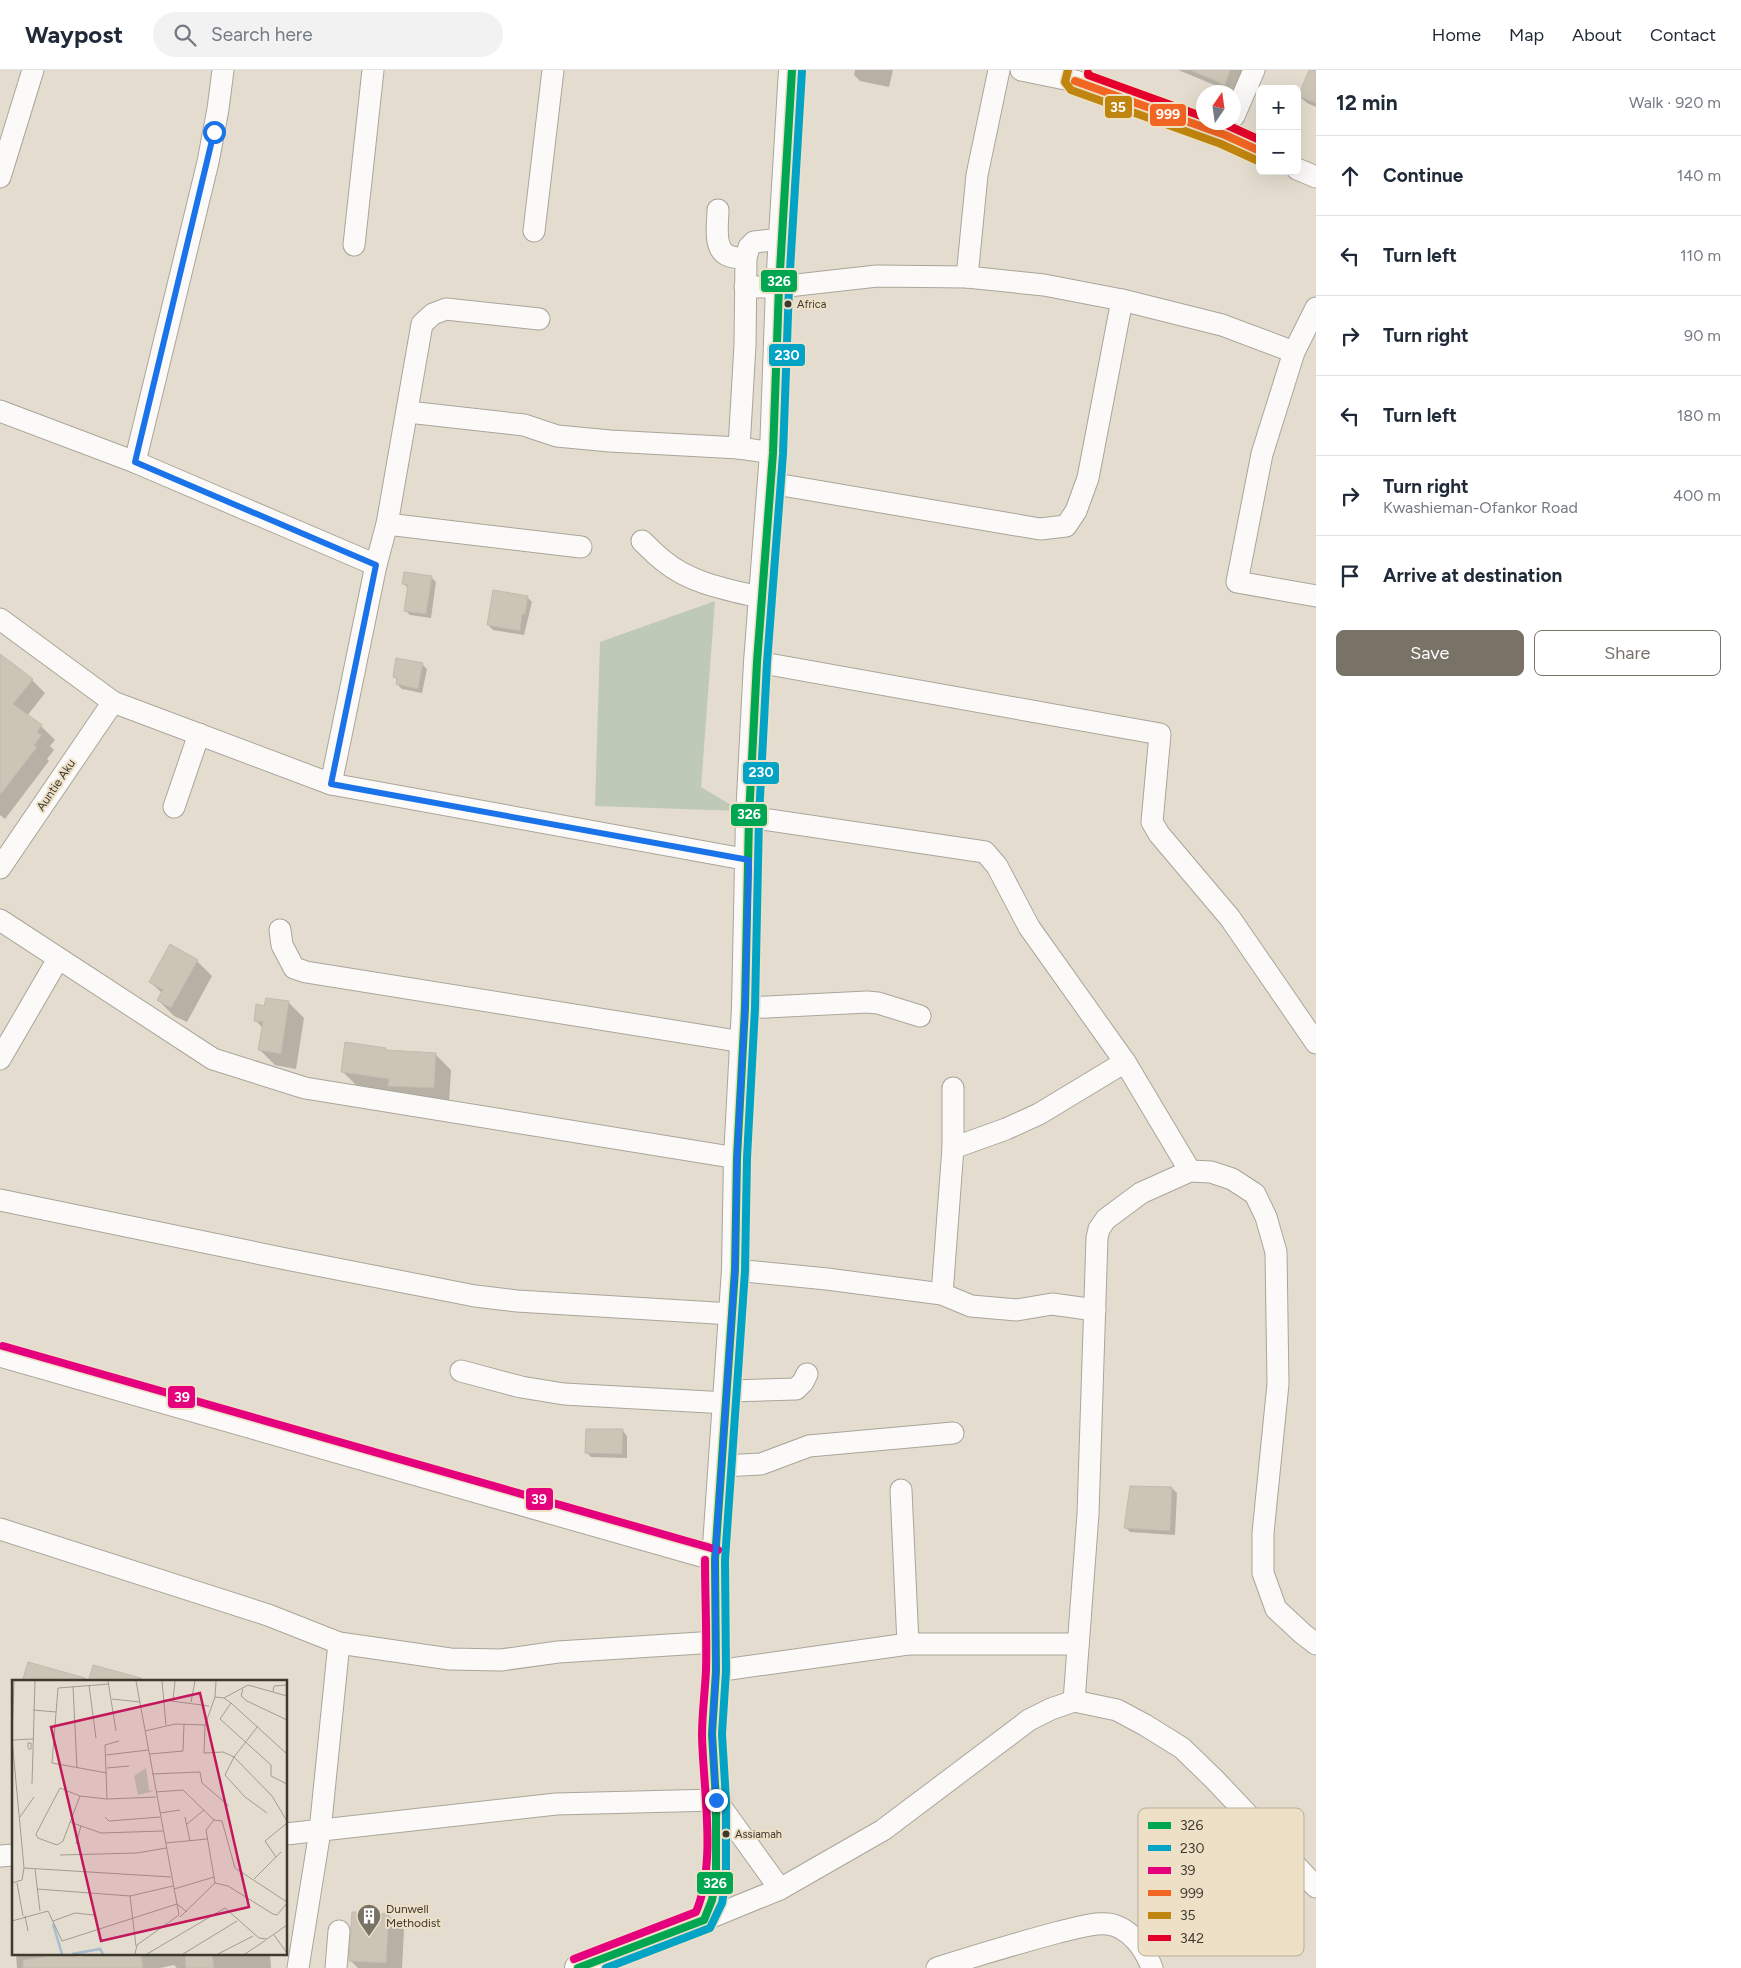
<!DOCTYPE html>
<html lang="en">
<head>
<meta charset="utf-8">
<style>
	body { margin:0; font-family:Figtree,sans-serif; background:#f2f2f3; color:#1f2937 }
	.controls { position:absolute; right:15px; top:15px; display:grid; overflow:hidden; border-radius:8px; box-shadow:0 5px 20px #0002 }
	.controls button { width:45px; height:45px; display:grid; place-items:center; padding:0; border:0; border-bottom:1px solid #e0e1e3; background:#fff; color:#1f2937; font:25px sans-serif }
	.compass { position:absolute; left:1196px; top:15px; width:45px; height:45px; border-radius:50%; background:#fff; box-shadow:0 5px 20px #0002; rotate:13deg }
	.stop { position:absolute; width:15px; height:15px; margin:-11px; border:4px solid #1a73e8; border-radius:50%; background:#fff }
	.stop.end { background:#1a73e8; border-color:#fff; box-shadow:0 1px 5px #0008 }
	.list { margin:0; padding:0; list-style:none }
	h2 { display:flex; justify-content:space-between; align-items:center; height:65px; margin:0; padding:0 20px; font-size:21px }
	h2 small { font-size:16px; font-weight:400; color:#747a83 }
	.list li { display:grid; grid-template-columns:32px 1fr auto; gap:15px; align-items:center; box-sizing:border-box; height:80px; padding:0 20px; border-top:1px solid #e0e1e3 }
	.list b { display:block; font-size:19px; white-space:nowrap }
	.list p { margin:0; font-size:16px; white-space:nowrap; color:#747a83 }
	.list em { font-size:16px; font-style:normal; color:#747a83 }
	.actions { display:flex; gap:10px; padding:15px 20px }
	.actions a { flex:1; padding:11px 0; border:1px solid #787267; border-radius:8px; text-align:center; font-size:18px; color:#787267 }
	.actions .main { background:#787267; color:#fff }
	.icon { flex:none; width:28px; height:28px; fill:none; stroke:currentColor; stroke-width:2; stroke-linecap:round; stroke-linejoin:round }
	.map { position:relative; flex:none; width:1316px; height:1898px; overflow:hidden }
	header { display:flex; align-items:center; gap:30px; box-sizing:border-box; height:70px; padding:0 25px; background:#fff; border-bottom:1px solid #e0e1e3 }
	header strong { font-size:24px }
	nav { display:flex; gap:28px; margin-inline-start:auto; font-size:18px }
	.search { width:350px; height:45px; background:#f2f2f3; display:flex; align-items:center; gap:12px; box-sizing:border-box; padding:0 18px; border-radius:28px; color:#747a83; font-size:19px }
	main { display:flex }
	aside { flex:1; background:#fff }
	.map>svg:first-child { display:block }
</style>
</head>
<body>
<header>
<strong>Waypost</strong>
<div class="search"><svg class="icon" aria-label="search" viewBox="0 0 24 24"><circle cx="10" cy="10" r="6"/><path d="M15 15l6 6"/></svg>Search here</div>
<nav><a>Home</a><a>Map</a><a>About</a><a>Contact</a></nav>
</header>
<main>
<div class="map">
<svg width="1316" height="1898" viewBox="0 0 1316 1898">
	<rect width="100%" height="100%" fill="#e4ddcf"/>
	<!-- green -->
	<path fill="#bec9b6" d="M 715,531 L 701,717 L 741,741 L 595,736 L 600,572 Z"/>
	<!-- shadow -->
	<g fill="#0003">
		<path d="M 855,0 L 893,0 L 889,17 L 860,11 L 854,5 Z"/>
		<path d="M 1178,0 L 1243,0 L 1234,23 Z"/>
		<path d="M 1310,0 L 1316,0 L 1316,37 L 1307,33 L 1299,26 Z"/>
		<path d="M 431,507 L 436,512 L 431,548 L 410,545 L 405,540 L 409,519 L 404,514 Z"/>
		<path d="M 527,527 L 532,532 L 524,565 L 493,560 L 488,555 Z"/>
		<path d="M 0,589 L 32,610 L 45,623 L 27,646 L 41,656 L 55,670 L 50,676 L 54,680 L 47,689 L 49,691 L 5,749 L 0,745 Z"/>
		<path d="M 422,594 L 427,599 L 422,623 L 402,619 L 397,614 L 398,611 L 394,607 Z"/>
		<path d="M 197,891 L 212,906 L 187,952 L 174,946 L 158,930 L 162,923 L 150,912 Z"/>
		<path d="M 288,932 L 304,948 L 296,999 L 275,995 L 260,980 L 263,958 L 255,950 L 265,937 Z"/>
		<path d="M 387,981 L 435,984 L 451,1000 L 449,1033 L 358,1017 L 342,1001 Z"/>
		<path d="M 623,1361 L 627,1366 L 627,1388 L 591,1387 L 586,1382 Z"/>
		<path d="M 1172,1418 L 1177,1423 L 1175,1465 L 1130,1462 L 1125,1457 Z"/>
		<path d="M 388,1845 L 404,1860 L 402,1898 L 358,1898 L 350,1890 Z"/>
		<path d="M 16,1884 L 69,1884 L 70,1888 L 85,1889 L 119,1884 L 270,1884 L 271,1898 L 177,1898 L 174,1895 L 160,1898 L 17,1898 Z"/>
	</g>
	<!-- building -->
	<g fill="#ccc5b6" stroke="#c0bab0">
		<path d="M 1190,0 L 1230,0 L 1225,15 Z"/>
		<path d="M 1309,0 L 1316,0 L 1316,33 L 1298,26 Z"/>
		<path d="M 404,502 L 432,506 L 426,544 L 404,541 L 408,515 L 402,514 Z"/>
		<path d="M 493,520 L 528,526 L 525,544 L 522,544 L 520,561 L 487,555 Z"/>
		<path d="M 0,584 L 33,609 L 13,634 L 42,655 L 37,662 L 42,665 L 34,675 L 37,677 L 0,725 Z"/>
		<path d="M 396,588 L 423,593 L 418,619 L 396,614 L 397,608 L 393,607 Z"/>
		<path d="M 170,874 L 198,890 L 171,938 L 157,930 L 163,920 L 149,912 Z"/>
		<path d="M 266,928 L 289,931 L 281,984 L 258,980 L 263,952 L 254,951 L 256,934 L 264,936 Z"/>
		<path d="M 345,972 L 386,978 L 386,980 L 436,983 L 434,1018 L 388,1016 L 389,1009 L 341,1002 Z"/>
		<path d="M 586,1359 L 623,1359 L 622,1384 L 585,1383 Z"/>
		<path d="M 1130,1416 L 1172,1417 L 1170,1461 L 1124,1458 Z"/>
		<path d="M 28,1592 L 85,1608 L 84,1612 L 22,1612 Z"/>
		<path d="M 93,1595 L 141,1608 L 141,1612 L 88,1612 Z"/>
		<path d="M 352,1842 L 389,1844 L 386,1893 L 349,1891 Z"/>
		<path d="M 117,1884 L 141,1884 L 143,1898 L 23,1898 L 23,1890 L 57,1885 L 84,1888 L 84,1886 Z"/>
		<path d="M 185,1884 L 212,1884 L 214,1898 L 186,1898 Z"/>
	</g>
	<g fill="none" stroke-linecap="round" stroke-linejoin="round">
		<defs>
			<g id="minor">
				<path d="M 1021,0 L 1075,11 L 1225,65 L 1260,81"/>
				<path d="M 1234,46 L 1254,0"/>
				<path d="M 1297,99 L 1316,107"/>
				<path d="M 0,107 L 33,0"/>
				<path d="M 718,140 C 718,153 713,178 727,185 C 732,188 740,188 746,188"/>
				<path d="M 534,161 L 553,0"/>
				<path d="M 354,175 L 373,0"/>
				<path d="M 967,207 L 977,105 L 999,0"/>
				<path d="M 745,217 L 779,217 L 877,206 L 967,207 L 1044,215 L 1122,230 L 1222,255 L 1294,282"/>
				<path d="M 1316,238 L 1294,282 L 1262,384 L 1237,512 L 1316,526"/>
				<path d="M 0,341 L 135,392 L 376,495"/>
				<path d="M 408,342 L 524,355 L 557,366 L 610,371 L 739,378 L 773,383"/>
				<path d="M 739,378 L 745,275 L 746,188 L 749,177 L 754,172 L 782,169"/>
				<path d="M 135,392 L 208,92 L 218,39 L 223,0"/>
				<path d="M 770,413 L 1040,459 L 1066,456 L 1076,441 L 1088,408 L 1122,230"/>
				<path d="M 387,454 L 581,477"/>
				<path d="M 642,471 C 649,478 657,486 665,492 C 692,514 730,520 763,528"/>
				<path d="M 0,549 L 113,632 L 331,714 L 749,790"/>
				<path d="M 757,592 L 1160,664 L 1152,752 L 1159,764 L 1230,848 L 1316,973"/>
				<path d="M 331,714 L 376,495 L 387,454 L 422,254 L 433,244 L 446,239 L 539,249"/>
				<path d="M 174,737 L 199,664"/>
				<path d="M 749,747 L 985,782 L 997,796 L 1029,857 L 1125,992 L 1190,1101"/>
				<path d="M 0,798 L 113,632"/>
				<path d="M 0,850 L 213,989 L 305,1018 L 737,1088"/>
				<path d="M 280,860 L 282,875 L 294,898 L 306,902 L 743,972"/>
				<path d="M 745,938 L 867,932 L 878,933 L 920,946"/>
				<path d="M 0,989 L 58,889"/>
				<path d="M 953,1078 L 1006,1059 L 1039,1044 L 1125,992"/>
				<path d="M 0,1130 L 281,1188 L 475,1226 L 517,1231 L 732,1244"/>
				<path d="M 735,1200 L 827,1209 L 942,1224 L 971,1236 L 1017,1240 L 1052,1234 L 1095,1240"/>
				<path d="M 942,1224 L 953,1078 L 953,1018"/>
				<path d="M 0,1286 L 715,1490"/>
				<path d="M 461,1301 L 521,1317 L 564,1324 L 727,1333"/>
				<path d="M 728,1321 L 796,1319 L 803,1312 L 807,1304"/>
				<path d="M 722,1396 L 761,1394 L 809,1376 L 953,1363"/>
				<path d="M 901,1420 L 908,1574"/>
				<path d="M 0,1459 L 268,1545 L 339,1573 L 450,1589 L 501,1590 L 558,1582 L 716,1572"/>
				<path d="M 716,1601 L 908,1574 L 1078,1574"/>
				<path d="M 1074,1631 L 1088,1444 L 1097,1168 L 1099,1159 L 1106,1149 L 1141,1123 L 1190,1101 L 1211,1102 L 1232,1109 L 1255,1124 L 1266,1147 L 1276,1182 L 1278,1314 L 1263,1463 L 1263,1503 L 1276,1539 L 1303,1564 L 1316,1574"/>
				<path d="M 286,1764 L 556,1734 L 716,1730 L 780,1819"/>
				<path d="M 0,1786 L 14,1785"/>
				<path d="M 704,1850 L 780,1819 L 883,1760 L 1029,1650 L 1051,1639 L 1074,1631 L 1117,1640 L 1145,1655 L 1182,1678 L 1215,1710 L 1316,1817"/>
				<path d="M 298,1898 L 320,1761 L 339,1573"/>
				<path d="M 336,1898 L 339,1861"/>
				<path d="M 937,1898 C 978,1885 1018,1873 1059,1862 C 1074,1859 1092,1852 1108,1854 C 1130,1857 1145,1879 1152,1898"/>
			</g>
			<path id="major" d="M 578,1898 L 704,1850 L 712,1830 L 716,1809 L 716,1730 L 712,1664 L 716,1601 L 715,1490 L 735,1200 L 737,1088 L 745,938 L 749,747 L 757,592 L 773,383 L 779,217 L 792,0"/>
		</defs>
		<!-- minor casing -->
		<use href="#minor" stroke="#aaa59a" stroke-width="23"/>
		<!-- major casing -->
		<use href="#major" stroke="#aaa59a" stroke-width="28"/>
		<!-- minor -->
		<use href="#minor" stroke="#fbfaf8" stroke-width="21"/>
		<!-- major -->
		<use href="#major" stroke="#fbfaf8" stroke-width="26"/>
		<defs>
			<path id="bus-1" d="M 578,1898 L 704,1850 L 712,1830 L 716,1809 L 716,1730 L 712,1664 L 716,1601 L 715,1490 L 735,1200 L 737,1088 L 745,938 L 749,747 L 757,592 L 773,383 L 779,217 L 792,0"/>
			<path id="bus-2" d="M 606,1898 L 710,1858 L 722,1833 L 726,1810 L 726,1730 L 722,1664 L 726,1601 L 725,1490 L 745,1201 L 747,1088 L 755,938 L 759,747 L 767,593 L 783,384 L 789,217 L 802,1"/>
			<g id="bus-3">
				<path d="M 3,1276 L 718,1480"/>
				<path d="M 574,1889 L 696,1842 C 717,1792 703,1719 702,1665 C 702,1644 705,1622 706,1600 C 707,1564 705,1527 705,1490"/>
			</g>
			<path id="bus-4" d="M 1075,11 L 1225,65 L 1260,81"/>
			<path id="bus-5" d="M 1068,0 L 1065,12 L 1071,20 L 1221,74 L 1256,90"/>
			<g id="bus-6">
				<path d="M 1088,3 L 1088,5 L 1204,47"/>
				<path d="M 1220,52 L 1260,70"/>
			</g>
		</defs>
		<!-- bus-1 casing -->
		<use href="#bus-1" stroke="#ede0c6" stroke-width="11"/>
		<!-- bus-2 casing -->
		<use href="#bus-2" stroke="#ede0c6" stroke-width="11"/>
		<!-- bus-3 casing -->
		<use href="#bus-3" stroke="#ede0c6" stroke-width="11"/>
		<!-- bus-4 casing -->
		<use href="#bus-4" stroke="#ede0c6" stroke-width="11"/>
		<!-- bus-5 casing -->
		<use href="#bus-5" stroke="#ede0c6" stroke-width="11"/>
		<!-- bus-6 casing -->
		<use href="#bus-6" stroke="#ede0c6" stroke-width="11"/>
		<!-- bus-1 -->
		<use href="#bus-1" stroke="#00a651" stroke-width="8"/>
		<!-- bus-2 -->
		<use href="#bus-2" stroke="#03a3c6" stroke-width="8"/>
		<!-- bus-3 -->
		<use href="#bus-3" stroke="#e5007d" stroke-width="8"/>
		<!-- bus-4 -->
		<use href="#bus-4" stroke="#f26522" stroke-width="8"/>
		<!-- bus-5 -->
		<use href="#bus-5" stroke="#c0850e" stroke-width="8"/>
		<!-- bus-6 -->
		<use href="#bus-6" stroke="#e4002b" stroke-width="8"/>
	</g>
	<g fill="none" stroke-linecap="round" stroke-linejoin="round">
		<!-- route -->
		<path stroke="#1a73e8" stroke-width="6" d="M 214,62 L 135,392 L 376,495 L 331,714 L 749,790 L 745,938 L 737,1088 L 735,1200 L 715,1490 L 716,1602 L 712,1664 L 716,1730"/>
	</g>
	<!-- icons -->
	<defs>
		<symbol id="building-pin" viewBox="-11 -11 22 30"><path d="M0 17L-7.5 6A9.5 9.5 0 1 1 7.5 6Z" fill="#787267" stroke="#ede0c6"/><path d="M-4-6H4V6H1V3H-1V6H-4ZM-2.5-4.3h1.7v1.8h-1.7ZM.8-4.3h1.7v1.8H.8ZM-2.5-1h1.7V.8h-1.7ZM.8-1h1.7V.8H.8Z" fill="#fff"/></symbol>
	</defs>
	<g fill-rule="evenodd">
		<use href="#building-pin" x="355" y="1832" width="28" height="38"/>
	</g>
	<!-- markers -->
	<g fill="#3e392f" stroke="#ede0c6" stroke-width="2">
		<circle cx="788" cy="234" r="4.5"/>
		<circle cx="726" cy="1764" r="4.5"/>
	</g>
	<g text-anchor="middle" dominant-baseline="central" stroke-width="4" stroke-linejoin="round" paint-order="stroke">
		<!-- bus labels -->
		<g font-size="11" fill="#3e392f" stroke="#ede0c6" text-anchor="start">
			<text x="797" y="234">Africa</text>
			<text x="735" y="1764">Assiamah</text>
		</g>
		<!-- street labels -->
		<g font-size="12" fill="#3e392f" stroke="#ede0c6">
			<text transform="translate(56 715) rotate(-56)">Auntie Aku</text>
		</g>
		<!-- poi labels -->
		<g font-size="12" fill="#3e392f" stroke="#ede0c6" text-anchor="start">
			<text x="386" y="1839">Dunwell<tspan x="386" dy="14">Methodist</tspan></text>
		</g>
	</g>
	<!-- overview -->
	<g transform="translate(12 1610)">
		<rect width="275" height="275" fill="#e4ddcf"/>
		<path d="M 134,88 L 137,110 L 142,111 L 126,115 L 122,96 Z" fill="#bec9b6"/>
		<path fill="none" stroke="#a6bdd2" stroke-width="2.5" d="M 41,244 L 50,274M 60,274 L 88,269 L 91,274"/>
		<path fill="none" stroke="#a29b8f" stroke-width="1" d="M 96,1 L 104,51M 150,1 L 154,45M 77,5 L 84,58M 236,5 L 275,16M 61,6 L 65,88M 231,9 L 229,16 L 235,21 L 275,40M 261,12 L 262,6 L 275,5M 203,17 L 204,1M 212,18 L 236,5M 100,19 L 128,22M 152,20 L 197,26M 161,20 L 163,1M 179,22 L 183,1M 219,23 L 208,39 L 259,85 L 259,96 L 275,104M 21,30 L 44,32M 246,46 L 222,77 L 213,95 L 233,117 L 255,133M 133,51 L 163,44 L 193,45M 0,60 L 21,59M 16,68 L 16,63 L 19,63 L 19,69 L 16,69M 138,74 L 171,71 L 172,44M 275,74 L 219,23 L 212,18 L 203,17 L 193,45 L 192,73 L 211,72 L 222,77 L 260,116 L 275,141M 94,75 L 136,70M 95,88 L 117,86M 95,93 L 40,83 L 46,8 L 97,4M 140,94 L 188,92 L 190,103 L 217,126M 20,104 L 23,1M 144,112 L 171,110 L 202,140 L 210,141 L 223,188 L 275,222M 68,116 L 51,161 L 45,165 L 26,158 L 24,154 L 48,108 L 68,116 L 95,119 L 144,117M 95,119 L 93,65 L 107,61M 148,133 L 168,130M 8,137 L 22,117M 93,137 L 97,141 L 148,137M 173,137 L 178,161M 202,140 L 194,150 L 203,203M 58,142 L 89,153 L 151,151M 175,144 L 192,130M 154,163 L 195,159M 64,164 L 69,146M 48,175 L 125,173 L 154,168M 264,177 L 253,161 L 275,143M 12,188 L 159,197M 23,189 L 28,231M 242,199 L 269,172M 0,203 L 10,200 L 12,188 L 0,59 L 2,1M 5,203 L 11,236M 25,209 L 118,216 L 161,206M 162,209 L 202,197M 118,216 L 124,266M 13,236 L 16,251M 168,237 L 203,203 L 216,206 L 261,234 L 265,235 L 275,223M 0,241 L 36,231 L 50,261 L 165,224 L 175,232M 41,241 L 63,233 L 82,235M 262,255 L 275,273M 123,274 L 125,265 L 167,235 L 124,1M 135,274 L 213,228 L 247,258 L 255,259 L 275,245M 171,274 L 225,241M 206,274 L 241,256M 233,274 L 254,260"/>
		<path fill="#c2185b" fill-opacity="0.15" stroke="#c2185b" stroke-width="2.5" d="M 188,13 L 237,227 L 89,261 L 39,47 Z"/>
		<rect width="275" height="275" fill="none" stroke="#3e392f" stroke-width="2.5"/>
	</g>
	<!-- legend -->
	<rect x="1138" y="1738" width="166" height="148" rx="8" fill="#ede0c6" stroke="#b8ae99" stroke-width="1"/>
	<rect x="1148" y="1752" width="23" height="7" fill="#00a651"/>
	<rect x="1148" y="1775" width="23" height="6" fill="#03a3c6"/>
	<rect x="1148" y="1797" width="23" height="7" fill="#e5007d"/>
	<rect x="1148" y="1820" width="23" height="6" fill="#f26522"/>
	<rect x="1148" y="1842" width="23" height="7" fill="#c0850e"/>
	<rect x="1148" y="1865" width="23" height="6" fill="#e4002b"/>
	<g font-size="14" fill="#3e392f">
		<text x="1180" y="1760">326</text>
		<text x="1180" y="1783">230</text>
		<text x="1180" y="1805">39</text>
		<text x="1180" y="1828">999</text>
		<text x="1180" y="1850">35</text>
		<text x="1180" y="1873">342</text>
	</g>
	<g stroke="#ede0c6" stroke-width="2">
		<rect x="1104" y="25" width="29" height="24" rx="5" fill="#c0850e"/>
		<rect x="1149" y="33" width="38" height="24" rx="5" fill="#f26522"/>
		<rect x="760" y="199" width="38" height="24" rx="5" fill="#00a651"/>
		<rect x="768" y="273" width="38" height="24" rx="5" fill="#03a3c6"/>
		<rect x="742" y="691" width="38" height="24" rx="5" fill="#03a3c6"/>
		<rect x="730" y="733" width="38" height="24" rx="5" fill="#00a651"/>
		<rect x="167" y="1315" width="29" height="24" rx="5" fill="#e5007d"/>
		<rect x="525" y="1417" width="29" height="24" rx="5" fill="#e5007d"/>
		<rect x="696" y="1801" width="38" height="24" rx="5" fill="#00a651"/>
	</g>
	<g font-size="14" text-anchor="middle" font-weight="bold" fill="#fff">
		<text x="1118" y="42">35</text>
		<text x="1168" y="49">999</text>
		<text x="779" y="216">326</text>
		<text x="787" y="290">230</text>
		<text x="761" y="707">230</text>
		<text x="749" y="749">326</text>
		<text x="182" y="1332">39</text>
		<text x="539" y="1434">39</text>
		<text x="715" y="1818">326</text>
	</g>
</svg>
<div class="controls">
<button>+</button>
<button>−</button>
</div>
<svg class="compass" viewBox="-18 -18 36 36"><path d="M0-13l5 13h-10z" fill="#e53935"/><path d="M0 13l5-13h-10z" fill="#747a83"/></svg>
<div class="stop" style="left:214px;top:62px"></div>
<div class="stop end" style="left:716px;top:1730px"></div>
</div>
<aside>
<h2>12 min<small>Walk · 920 m</small></h2>
<ul class="list">
<li><svg class="icon" aria-label="ahead" viewBox="0 0 24 24"><path d="M12 20V5M6 11l6-6 6 6"/></svg><div><b>Continue</b></div><em>140 m</em></li>
<li><svg class="icon" aria-label="left" viewBox="0 0 24 24"><path d="M17 20v-9H6M10 6l-5 5 5 5"/></svg><div><b>Turn left</b></div><em>110 m</em></li>
<li><svg class="icon" aria-label="right" viewBox="0 0 24 24"><path d="M7 20v-9h11M14 6l5 5-5 5"/></svg><div><b>Turn right</b></div><em>90 m</em></li>
<li><svg class="icon" aria-label="left" viewBox="0 0 24 24"><path d="M17 20v-9H6M10 6l-5 5 5 5"/></svg><div><b>Turn left</b></div><em>180 m</em></li>
<li><svg class="icon" aria-label="right" viewBox="0 0 24 24"><path d="M7 20v-9h11M14 6l5 5-5 5"/></svg><div><b>Turn right</b><p>Kwashieman-Ofankor Road</p></div><em>400 m</em></li>
<li><svg class="icon" aria-label="arrive" viewBox="0 0 24 24"><path d="M6 21V4h12l-3 4 3 4H6"/></svg><div><b>Arrive at destination</b></div></li>
</ul>
<div class="actions"><a class="main">Save</a><a>Share</a></div>
</aside>
</main>
</body>
</html>
